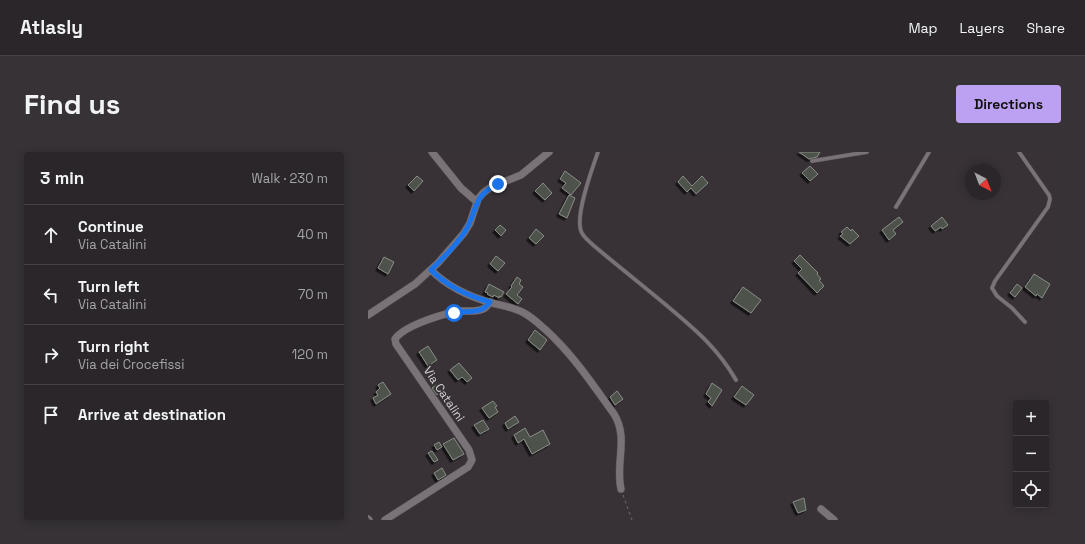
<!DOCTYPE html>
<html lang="en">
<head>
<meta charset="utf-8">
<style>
	body { margin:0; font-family:"Space Grotesk",sans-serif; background:#363235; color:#f1f3f6 }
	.controls { position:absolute; right:12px; bottom:12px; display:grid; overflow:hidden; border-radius:4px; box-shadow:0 2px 10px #0003 }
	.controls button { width:36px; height:36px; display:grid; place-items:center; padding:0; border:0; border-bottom:1px solid #464346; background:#2a2629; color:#f1f3f6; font:20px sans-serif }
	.compass { position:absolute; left:597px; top:12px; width:36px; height:36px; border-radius:50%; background:#2a2629; box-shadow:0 2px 10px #0003; rotate:138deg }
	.stop { position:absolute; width:12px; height:12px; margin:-9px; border:3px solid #1a73e8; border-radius:50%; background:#fff }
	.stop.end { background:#1a73e8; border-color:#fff; box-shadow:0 1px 4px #0008 }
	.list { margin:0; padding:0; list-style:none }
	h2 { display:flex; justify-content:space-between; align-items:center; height:52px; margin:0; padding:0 16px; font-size:17px }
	h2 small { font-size:13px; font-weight:400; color:#a5a5a8 }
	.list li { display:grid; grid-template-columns:26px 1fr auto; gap:12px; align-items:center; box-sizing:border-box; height:60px; padding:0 16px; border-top:1px solid #464346 }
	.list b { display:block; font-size:15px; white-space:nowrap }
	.list p { margin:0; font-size:13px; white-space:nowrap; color:#a5a5a8 }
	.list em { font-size:13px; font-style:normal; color:#a5a5a8 }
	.icon { flex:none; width:22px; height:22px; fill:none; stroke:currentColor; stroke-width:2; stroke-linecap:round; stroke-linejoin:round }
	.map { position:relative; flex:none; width:693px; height:368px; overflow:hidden; border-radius:4px }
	header { display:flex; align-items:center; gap:24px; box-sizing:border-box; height:56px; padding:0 20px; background:#2a2629; border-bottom:1px solid #464346 }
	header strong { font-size:19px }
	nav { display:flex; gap:22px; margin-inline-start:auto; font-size:14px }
	.intro { display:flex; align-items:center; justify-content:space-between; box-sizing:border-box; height:96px; padding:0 24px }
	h1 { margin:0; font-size:28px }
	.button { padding:10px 18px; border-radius:4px; background:#bca0f2; color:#111; font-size:14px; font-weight:700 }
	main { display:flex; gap:24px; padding:0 24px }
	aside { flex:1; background:#2a2629; border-radius:4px; box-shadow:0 2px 10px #0003 }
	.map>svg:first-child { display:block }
</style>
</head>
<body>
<header>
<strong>Atlasly</strong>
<nav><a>Map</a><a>Layers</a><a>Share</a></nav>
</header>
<div class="intro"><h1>Find us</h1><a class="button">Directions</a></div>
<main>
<aside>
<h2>3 min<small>Walk · 230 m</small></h2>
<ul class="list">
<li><svg class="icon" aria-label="ahead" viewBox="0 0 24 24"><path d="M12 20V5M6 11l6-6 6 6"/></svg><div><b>Continue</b><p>Via Catalini</p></div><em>40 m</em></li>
<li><svg class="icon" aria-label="left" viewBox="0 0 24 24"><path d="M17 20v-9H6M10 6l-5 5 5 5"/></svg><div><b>Turn left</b><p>Via Catalini</p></div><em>70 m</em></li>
<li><svg class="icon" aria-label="right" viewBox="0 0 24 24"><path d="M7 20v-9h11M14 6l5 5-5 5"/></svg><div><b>Turn right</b><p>Via dei Crocefissi</p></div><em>120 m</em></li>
<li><svg class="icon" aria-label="arrive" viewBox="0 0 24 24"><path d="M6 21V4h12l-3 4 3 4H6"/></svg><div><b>Arrive at destination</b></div></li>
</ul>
</aside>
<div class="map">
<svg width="693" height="368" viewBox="0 0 693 368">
	<defs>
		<filter id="shadow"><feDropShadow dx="-2.5" dy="2.5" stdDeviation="0" flood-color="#0009"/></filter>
	</defs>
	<rect width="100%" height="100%" fill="#383237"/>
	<!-- building -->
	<g fill="#4d524b" stroke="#888d86" filter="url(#shadow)">
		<path d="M 431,0 L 452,0 L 449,5 L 441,7 Z"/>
		<path d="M 442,14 L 450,22 L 442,29 L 434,21 Z"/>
		<path d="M 197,19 L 213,31 L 203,43 L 194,36 L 198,31 L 192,27 Z"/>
		<path d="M 49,24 L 55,29 L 46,39 L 40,33 Z"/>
		<path d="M 315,24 L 324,34 L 334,24 L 340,31 L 328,42 L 323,36 L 319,40 L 310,30 Z"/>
		<path d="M 175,31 L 184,41 L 177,48 L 167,39 Z"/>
		<path d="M 201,43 L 207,46 L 199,66 L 191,62 Z"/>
		<path d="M 531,65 L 535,70 L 525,78 L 528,82 L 521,88 L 514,78 Z"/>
		<path d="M 574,65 L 580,73 L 574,77 L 573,75 L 567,79 L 563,74 Z"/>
		<path d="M 132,73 L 138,78 L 133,84 L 127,78 Z"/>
		<path d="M 479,75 L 483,79 L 484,77 L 491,84 L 482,92 L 472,84 L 475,82 L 473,80 Z"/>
		<path d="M 168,77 L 176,84 L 168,92 L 161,86 Z"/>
		<path d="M 432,103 L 450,121 L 449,122 L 453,127 L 451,128 L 456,134 L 449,141 L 430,121 L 434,117 L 426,109 Z"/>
		<path d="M 128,104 L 137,111 L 130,119 L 122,112 Z"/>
		<path d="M 16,105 L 26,110 L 20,122 L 10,116 Z"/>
		<path d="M 666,122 L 682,132 L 674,146 L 669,142 L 668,144 L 657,135 Z"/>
		<path d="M 149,125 L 153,128 L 151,132 L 155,135 L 149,143 L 154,147 L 150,152 L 138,142 L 144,135 L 143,134 Z"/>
		<path d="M 121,132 L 136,140 L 133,145 L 131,144 L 131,146 L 126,143 L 125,145 L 119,142 L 120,141 L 117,140 Z"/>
		<path d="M 649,132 L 654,136 L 647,145 L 642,141 Z"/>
		<path d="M 375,135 L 393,148 L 383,161 L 365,149 Z"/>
		<path d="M 167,178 L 179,188 L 172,198 L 160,188 Z"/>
		<path d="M 60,194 L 69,208 L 60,214 L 51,200 Z"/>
		<path d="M 91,211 L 104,226 L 99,230 L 94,225 L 90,228 L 82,218 Z"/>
		<path d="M 15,230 L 23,242 L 8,252 L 5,246 L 10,243 L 8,240 L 12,236 L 10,233 Z"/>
		<path d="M 344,231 L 354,238 L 344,254 L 340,250 L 343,246 L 338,242 Z"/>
		<path d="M 68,233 L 73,240 L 69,243 L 64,236 Z"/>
		<path d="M 374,234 L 386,243 L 378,253 L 366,245 Z"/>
		<path d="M 249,239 L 255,247 L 247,253 L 242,245 Z"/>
		<path d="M 125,249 L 129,254 L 127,255 L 130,260 L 121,266 L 114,256 Z"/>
		<path d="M 147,264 L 151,270 L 140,277 L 137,271 Z"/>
		<path d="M 115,268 L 121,277 L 112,282 L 106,273 Z"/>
		<path d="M 157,276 L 162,285 L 175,278 L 182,292 L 164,302 L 156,287 L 150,291 L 146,283 Z"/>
		<path d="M 86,286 L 96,302 L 85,308 L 75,292 Z"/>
		<path d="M 71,290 L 74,295 L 69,298 L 66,293 Z"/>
		<path d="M 64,299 L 70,308 L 66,310 L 60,301 Z"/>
		<path d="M 74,316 L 78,323 L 70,328 L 66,321 Z"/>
		<path d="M 436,346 L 438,358 L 430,361 L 425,350 Z"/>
	</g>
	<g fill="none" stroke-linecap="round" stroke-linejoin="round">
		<defs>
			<g id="lane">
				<path d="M 230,0 C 224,17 207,63 213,79 C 215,85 221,89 225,93 C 251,115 278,136 304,158 C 330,180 350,197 368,228"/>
				<path d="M 651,0 L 681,43 L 682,47 L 680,55 L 627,129 L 624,136 L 629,144 L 644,156 L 657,170"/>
				<path d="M 444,9 L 499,0"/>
				<path d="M 528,55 L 561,0"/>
			</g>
			<g id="street">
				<path d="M 64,0 L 93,36 L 109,50"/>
				<path d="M 63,118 C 79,134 102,145 124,151 C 135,154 145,155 156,161 C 164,165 172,173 179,179 C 206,204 225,233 246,262 C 261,286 247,311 253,337"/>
				<path d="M 0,163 L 47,132 L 70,111 L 96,81 L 102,71 L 110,47 L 115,41 L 123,35 L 153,23 L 181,0"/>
				<path d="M 453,357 L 466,368"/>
				<path d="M 0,367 L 1,368"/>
				<path d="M 17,368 L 100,315 L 104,308 L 101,298 L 28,192 L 27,187 C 37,173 77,161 93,159 C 100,159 109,160 115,157 C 118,156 120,153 122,150"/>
			</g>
		</defs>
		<!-- lane casing -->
		<use href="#lane" stroke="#565055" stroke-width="4.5"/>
		<!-- street casing -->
		<use href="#street" stroke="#565055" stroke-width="8"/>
		<!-- path -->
		<path stroke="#6e696d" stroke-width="1" stroke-dasharray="3 3" stroke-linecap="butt" d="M 255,343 L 264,368"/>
		<!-- lane -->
		<use href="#lane" stroke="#797277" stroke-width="3.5"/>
		<!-- street -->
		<use href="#street" stroke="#797277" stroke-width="7"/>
	</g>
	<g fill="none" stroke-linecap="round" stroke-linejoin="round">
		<!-- route -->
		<path stroke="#1a73e8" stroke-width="5" d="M 86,161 C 98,158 114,163 122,150 C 100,144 79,134 63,118 C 74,107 87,95 96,81 C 110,61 103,44 130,32"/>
	</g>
	<g text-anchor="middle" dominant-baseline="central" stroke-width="3.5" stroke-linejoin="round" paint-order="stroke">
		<!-- street labels -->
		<g font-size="12" fill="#d6d2d6" stroke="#383237">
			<text transform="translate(76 242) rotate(56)">Via Catalini</text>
		</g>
	</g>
</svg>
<div class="controls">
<button>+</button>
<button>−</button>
<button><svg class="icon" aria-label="locate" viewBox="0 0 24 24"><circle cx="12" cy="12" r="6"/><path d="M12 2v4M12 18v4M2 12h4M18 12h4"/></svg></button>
</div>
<svg class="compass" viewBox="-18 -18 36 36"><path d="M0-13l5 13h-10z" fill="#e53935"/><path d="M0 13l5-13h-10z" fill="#a5a5a8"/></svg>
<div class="stop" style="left:86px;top:161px"></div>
<div class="stop end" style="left:130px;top:32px"></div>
</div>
</main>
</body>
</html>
